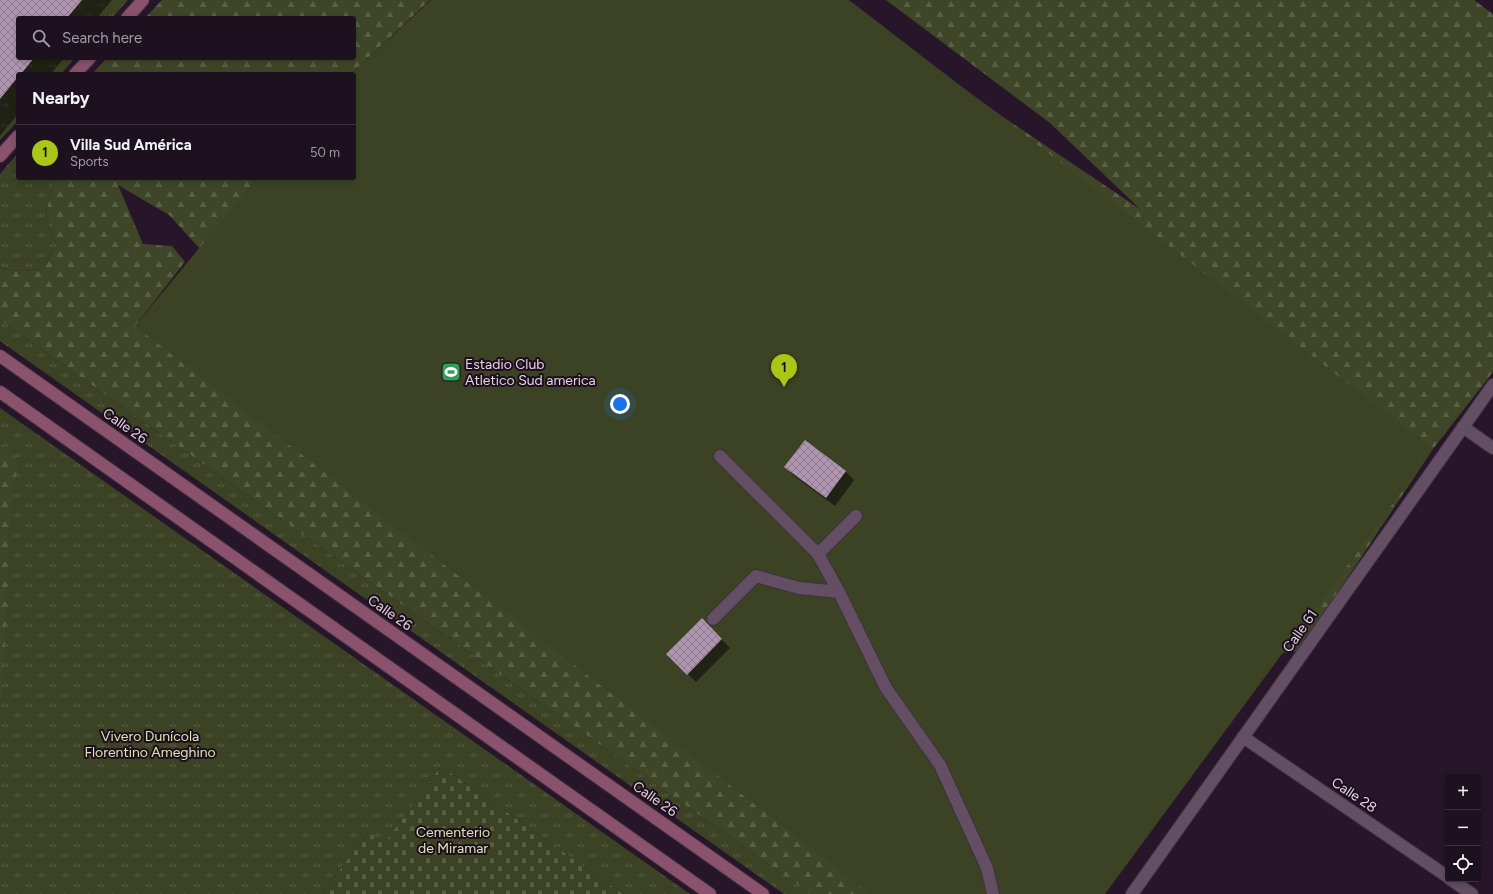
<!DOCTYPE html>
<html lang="en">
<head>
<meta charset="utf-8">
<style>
	body { margin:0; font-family:Figtree,sans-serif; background:#2a1e2c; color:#f1f3f6 }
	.controls { position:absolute; right:12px; bottom:12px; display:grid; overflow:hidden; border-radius:4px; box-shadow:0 2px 6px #0003 }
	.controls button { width:36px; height:36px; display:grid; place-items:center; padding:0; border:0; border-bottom:1px solid #3b303d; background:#1d101f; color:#f1f3f6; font:20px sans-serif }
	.you { position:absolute; left:620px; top:404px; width:14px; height:14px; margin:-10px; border:3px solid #fff; border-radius:50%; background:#1a73e8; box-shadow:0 0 0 6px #1a73e833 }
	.badge { display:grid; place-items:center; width:26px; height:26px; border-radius:50%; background:#aac717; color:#111; font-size:13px; font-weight:700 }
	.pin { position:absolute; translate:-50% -33px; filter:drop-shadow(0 1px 2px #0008) }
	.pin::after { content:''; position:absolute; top:21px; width:14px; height:12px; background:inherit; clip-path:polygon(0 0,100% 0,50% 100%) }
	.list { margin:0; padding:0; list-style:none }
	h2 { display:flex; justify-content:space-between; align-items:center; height:52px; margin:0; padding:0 16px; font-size:17px }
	h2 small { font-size:13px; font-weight:400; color:#a09da4 }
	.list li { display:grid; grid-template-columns:26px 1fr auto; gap:12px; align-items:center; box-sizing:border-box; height:56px; padding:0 16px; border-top:1px solid #3b303d }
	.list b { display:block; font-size:15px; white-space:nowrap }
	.list p { margin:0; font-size:13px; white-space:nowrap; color:#a09da4 }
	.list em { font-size:13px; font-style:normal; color:#a09da4 }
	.icon { flex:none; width:22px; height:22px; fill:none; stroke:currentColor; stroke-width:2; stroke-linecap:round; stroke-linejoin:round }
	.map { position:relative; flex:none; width:1493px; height:894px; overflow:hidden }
	.search { position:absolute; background:#1d101f; box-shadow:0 2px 6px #0003; left:16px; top:16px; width:340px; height:44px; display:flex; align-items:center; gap:10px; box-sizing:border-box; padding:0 14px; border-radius:4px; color:#a09da4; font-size:15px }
	.panel { position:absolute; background:#1d101f; box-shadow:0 2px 6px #0003; left:16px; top:72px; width:340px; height:108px; border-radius:4px }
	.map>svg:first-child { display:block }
</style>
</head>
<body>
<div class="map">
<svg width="1493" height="894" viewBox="0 0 1493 894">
	<defs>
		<pattern id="grass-tufts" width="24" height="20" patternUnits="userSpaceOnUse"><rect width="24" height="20" fill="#3c4324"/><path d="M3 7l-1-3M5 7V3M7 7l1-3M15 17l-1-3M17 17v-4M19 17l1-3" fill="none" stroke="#585d44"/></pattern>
		<pattern id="forest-firs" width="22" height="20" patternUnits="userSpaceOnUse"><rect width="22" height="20" fill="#3e4627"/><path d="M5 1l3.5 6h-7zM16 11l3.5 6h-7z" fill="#5a6046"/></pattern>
		<pattern id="cemetery-stones" width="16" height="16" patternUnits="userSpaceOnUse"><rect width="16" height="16" fill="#3c4324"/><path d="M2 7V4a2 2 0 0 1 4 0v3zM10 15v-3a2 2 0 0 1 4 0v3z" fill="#585d44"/></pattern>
		<pattern id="building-cross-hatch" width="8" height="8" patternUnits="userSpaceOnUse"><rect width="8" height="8" fill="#b095b1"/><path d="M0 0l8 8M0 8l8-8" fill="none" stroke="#907c90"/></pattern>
	</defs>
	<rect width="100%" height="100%" fill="#271629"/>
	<!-- grass -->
	<g fill="url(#grass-tufts)">
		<path d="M 82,0 L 128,0 L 112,18 L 67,18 Z"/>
		<path d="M 34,58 L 75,58 L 61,74 L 21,74 Z"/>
		<path d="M 18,77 L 18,121 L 0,140 L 0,99 Z"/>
		<path d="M 18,153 L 18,178 L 55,178 L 46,212 L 57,245 L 43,269 L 20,271 L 0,269 L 0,174 Z"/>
		<path d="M 0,320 L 3,322 L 811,894 L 784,894 L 0,341 Z"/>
		<path d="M 0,408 L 690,894 L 623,894 L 441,766 L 384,845 L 368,832 L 322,894 L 0,894 Z"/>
	</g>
	<!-- forest -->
	<g fill="url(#forest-firs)">
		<path d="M 162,0 L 430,0 L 351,74 L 92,74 L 107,58 L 354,58 L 354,18 L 145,18 Z"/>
		<path d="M 886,0 L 1474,0 L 1493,14 L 1493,372 L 1433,449 L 1299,651 L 1191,663 L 893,37 L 1003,117 L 1140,209 L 1050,123 Z"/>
		<path d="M 55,178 L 259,178 L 201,250 L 169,215 L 118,185 L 143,244 L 172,246 L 185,262 L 135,326 L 964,894 L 811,894 L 3,322 L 0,320 L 0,269 L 20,271 L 43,269 L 57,245 L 46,212 Z"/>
		<path d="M 0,445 L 18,460 L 8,534 L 6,628 L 0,714 Z"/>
	</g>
	<!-- cemetery -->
	<path fill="url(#cemetery-stones)" d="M 441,766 L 623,894 L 322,894 L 368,832 L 384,844 Z"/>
	<!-- garden -->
	<path fill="#3c4324" d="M 431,0 L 849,0 L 1433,449 L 1105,894 L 871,894 L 135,326 L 257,178 L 354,178 L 354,74 L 351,74 Z"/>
	<!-- shadow -->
	<g fill="#0007">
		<path d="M 0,0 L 112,0 L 97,18 L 18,18 L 18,58 L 64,58 L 51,74 L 18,74 L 18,114 L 0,136 Z"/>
		<path d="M 786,467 L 845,471 L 854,480 L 835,506 L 794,476 Z"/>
		<path d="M 702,619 L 730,648 L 696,682 L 667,654 Z"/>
	</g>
	<!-- building -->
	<g fill="url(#building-cross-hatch)">
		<path d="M 0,0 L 82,0 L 67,18 L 18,18 L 18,58 L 34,58 L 21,74 L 18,74 L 18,77 L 0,99 Z"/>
		<path d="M 805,440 L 846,471 L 826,498 L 784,467 Z"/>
		<path d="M 702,618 L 722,639 L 687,675 L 666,654 Z"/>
	</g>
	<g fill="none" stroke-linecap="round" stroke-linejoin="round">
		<defs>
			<g id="lane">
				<path d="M 720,456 L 818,554"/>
				<path d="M 856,516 L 818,554 L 839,592 L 886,688 L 940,765 L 987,868 L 993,894"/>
				<path d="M 713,619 L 756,576 L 799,588 L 839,592"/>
			</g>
			<g id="street">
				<path d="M 1463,427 L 1493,448"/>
				<path d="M 1243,737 L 1448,877"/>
				<path d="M 1450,879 L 1472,894"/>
				<path d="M 1132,894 L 1493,385"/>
			</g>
			<g id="secondary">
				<path d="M 127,18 L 143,0"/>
				<path d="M 75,74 L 90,58"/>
				<path d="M 0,156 L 18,136"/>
				<path d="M 0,356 L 763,894"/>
				<path d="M 0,392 L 710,894"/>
			</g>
		</defs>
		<!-- lane casing -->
		<use href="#lane" stroke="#3e313f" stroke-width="14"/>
		<!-- street casing -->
		<use href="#street" stroke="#3e313f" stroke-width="14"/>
		<!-- secondary casing -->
		<use href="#secondary" stroke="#3e313f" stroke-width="14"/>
		<!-- lane -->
		<use href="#lane" stroke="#634e64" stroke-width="12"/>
		<!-- street -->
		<use href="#street" stroke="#634e64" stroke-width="12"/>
		<!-- secondary -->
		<use href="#secondary" stroke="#8a526c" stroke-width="12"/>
	</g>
	<!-- icons -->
	<defs>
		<symbol id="stadium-square" viewBox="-11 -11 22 22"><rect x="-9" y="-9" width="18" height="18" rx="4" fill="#2e9e5b" stroke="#1e0d1f"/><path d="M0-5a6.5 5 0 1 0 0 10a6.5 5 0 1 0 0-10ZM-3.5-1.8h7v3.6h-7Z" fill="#fff"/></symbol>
	</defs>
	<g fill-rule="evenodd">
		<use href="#stadium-square" x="440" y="361" width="22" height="22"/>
	</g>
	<g text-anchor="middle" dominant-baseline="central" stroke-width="4" stroke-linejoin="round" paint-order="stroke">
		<!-- poi labels -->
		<g font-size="14" fill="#e1d5e1" stroke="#1e0d1f" text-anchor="start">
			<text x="465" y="364">Estadio Club<tspan x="465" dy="16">Atletico Sud america</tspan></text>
		</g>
		<!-- street labels -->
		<g font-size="14" fill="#e1d5e1" stroke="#1e0d1f">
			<text transform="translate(125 426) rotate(35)">Calle 26</text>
			<text transform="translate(390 613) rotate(35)">Calle 26</text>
			<text transform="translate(1300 631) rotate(-55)">Calle 61</text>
			<text transform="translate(1354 795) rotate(34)">Calle 28</text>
			<text transform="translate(655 799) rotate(35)">Calle 26</text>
		</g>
		<!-- park labels -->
		<g font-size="14" fill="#d9e8ac" stroke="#1e0d1f">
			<text x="150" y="736">Vivero Dunícola<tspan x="150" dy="16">Florentino Ameghino</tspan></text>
			<text x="453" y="832">Cementerio<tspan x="453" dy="16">de Miramar</tspan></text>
		</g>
	</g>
</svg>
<div class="controls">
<button>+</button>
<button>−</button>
<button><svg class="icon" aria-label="locate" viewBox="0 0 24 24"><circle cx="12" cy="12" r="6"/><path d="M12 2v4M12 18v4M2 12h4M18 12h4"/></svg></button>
</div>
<div class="you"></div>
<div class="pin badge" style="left:784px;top:387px">1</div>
<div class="search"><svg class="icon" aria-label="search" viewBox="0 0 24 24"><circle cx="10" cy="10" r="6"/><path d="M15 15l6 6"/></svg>Search here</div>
<section class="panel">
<h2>Nearby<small></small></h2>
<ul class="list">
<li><span class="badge">1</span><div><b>Villa Sud América</b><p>Sports</p></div><em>50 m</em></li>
</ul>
</section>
</div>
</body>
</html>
